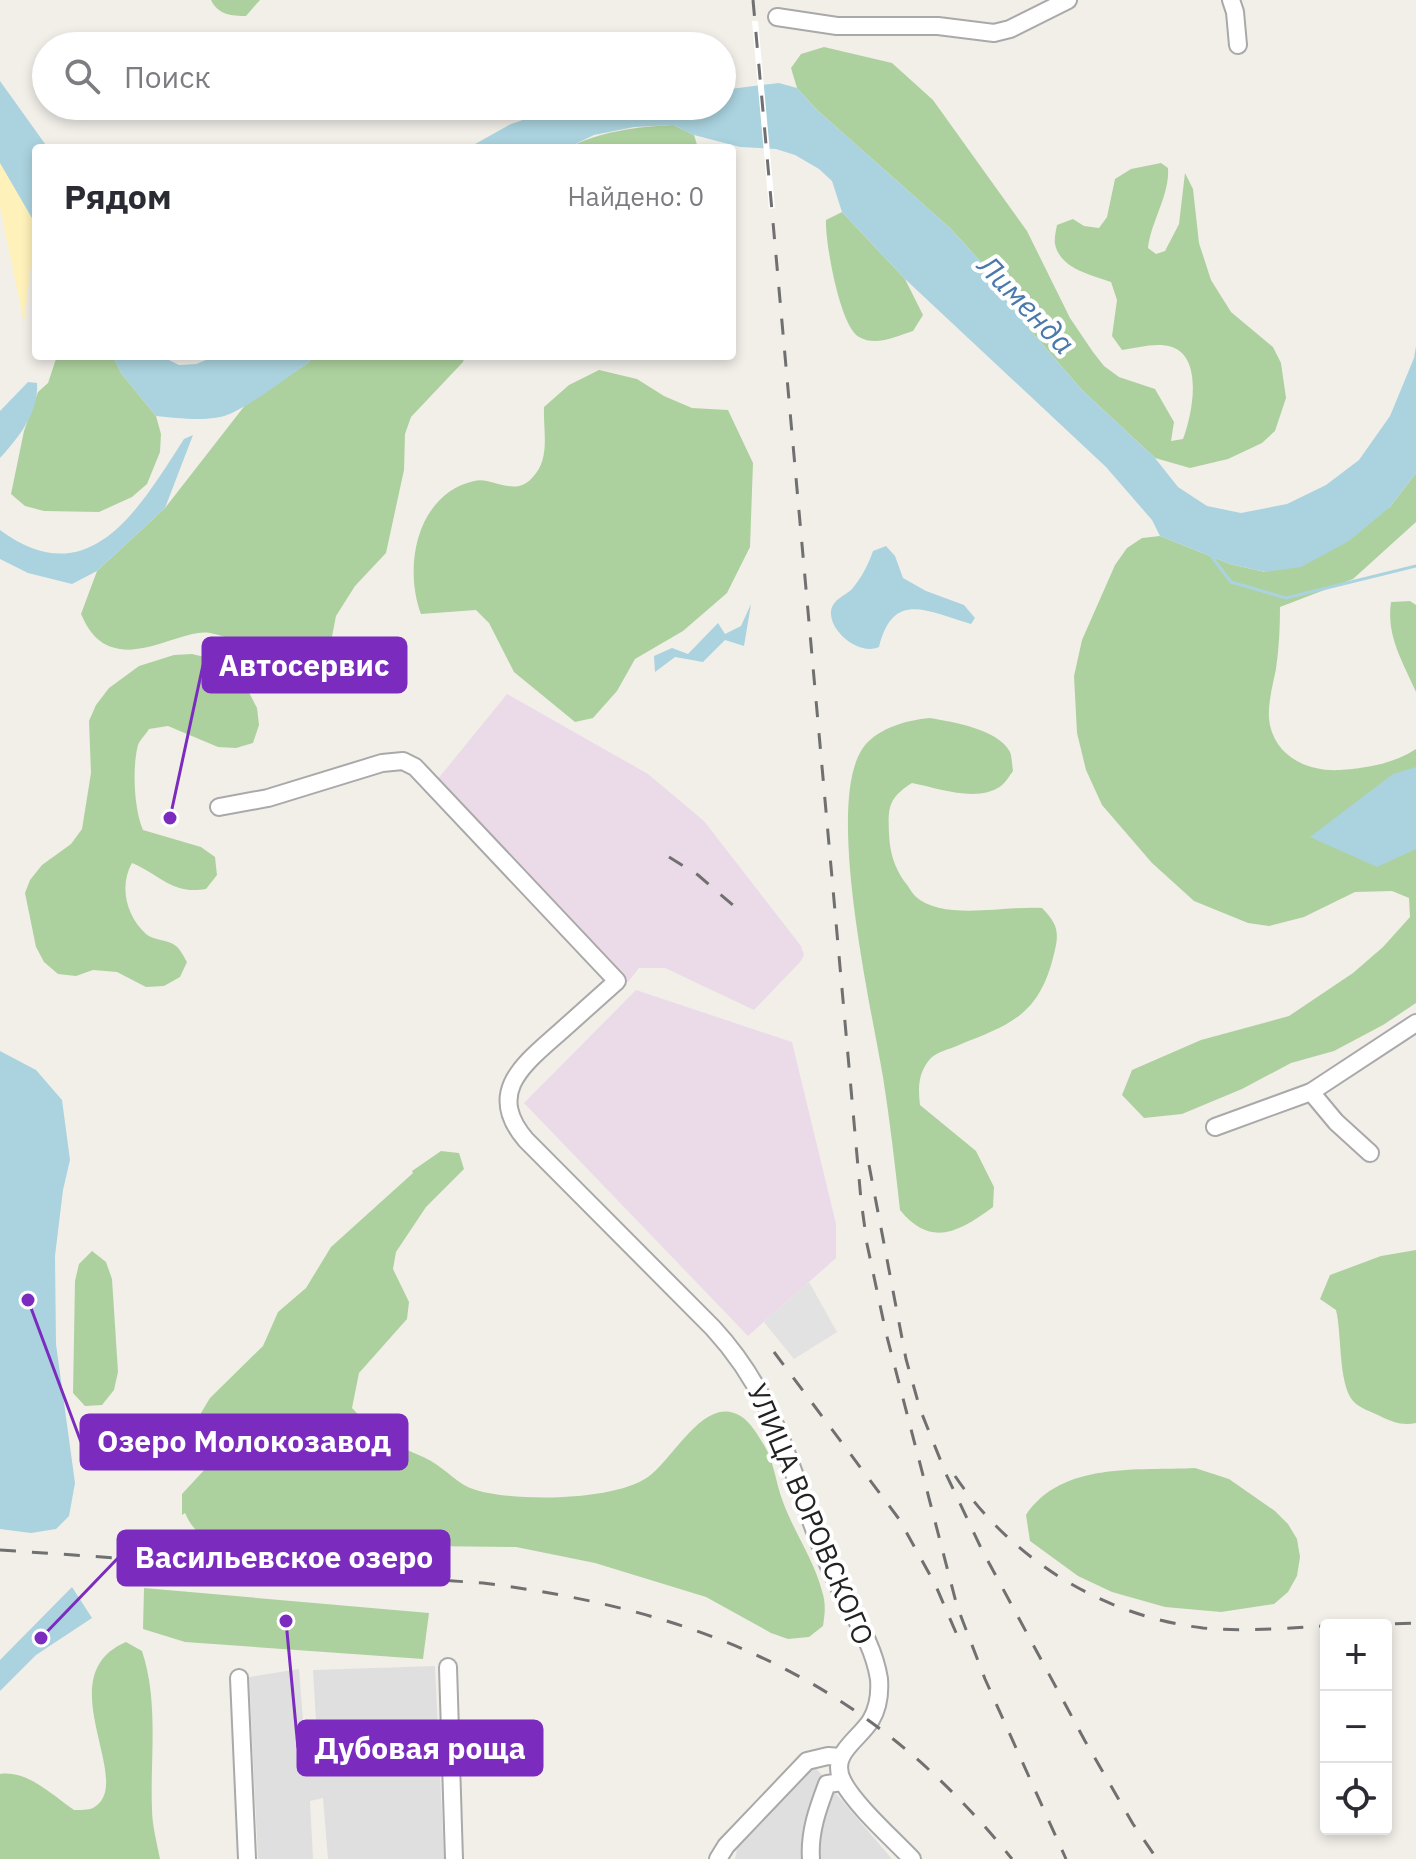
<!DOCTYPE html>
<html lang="ru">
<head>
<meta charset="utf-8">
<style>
	body { margin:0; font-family:"IBM Plex Sans",sans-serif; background:#f2f2f3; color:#2b2b33 }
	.controls { position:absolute; right:24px; bottom:24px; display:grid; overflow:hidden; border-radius:8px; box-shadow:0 4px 12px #0003 }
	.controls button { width:72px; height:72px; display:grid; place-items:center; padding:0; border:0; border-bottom:2px solid #e1e1e2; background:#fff; color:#2b2b33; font:40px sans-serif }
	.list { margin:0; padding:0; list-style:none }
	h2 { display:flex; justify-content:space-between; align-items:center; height:104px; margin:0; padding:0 32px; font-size:34px }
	h2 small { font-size:26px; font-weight:400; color:#7c7c81 }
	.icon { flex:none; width:44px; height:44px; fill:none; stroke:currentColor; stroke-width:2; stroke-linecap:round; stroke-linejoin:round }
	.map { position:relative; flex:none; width:1416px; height:1859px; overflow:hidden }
	.search { position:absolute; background:#fff; box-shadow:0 4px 12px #0003; left:32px; top:32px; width:704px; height:88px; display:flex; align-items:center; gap:20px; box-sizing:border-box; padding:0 28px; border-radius:44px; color:#7c7c81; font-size:30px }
	.panel { position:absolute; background:#fff; box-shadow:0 4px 12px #0003; left:32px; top:144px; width:704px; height:216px; border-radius:8px }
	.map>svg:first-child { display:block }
</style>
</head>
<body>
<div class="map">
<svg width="1416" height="1859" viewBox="0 0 1416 1859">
	<rect width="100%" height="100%" fill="#f2efe9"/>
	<!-- residential -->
	<g fill="#e0dfdf">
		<path d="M 435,1666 L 444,1859 L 328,1859 L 323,1798 L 310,1801 L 313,1859 L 258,1859 L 249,1677 L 299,1669 L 306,1759 L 318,1757 L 313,1670 Z"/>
		<path d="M 812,1764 L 823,1776 L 802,1843 L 803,1859 L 735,1859 L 738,1844 Z"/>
		<path d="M 833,1790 L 892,1859 L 819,1859 L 818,1845 Z"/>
	</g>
	<!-- industrial -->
	<g fill="#ebdbe8">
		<path d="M 507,694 L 648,774 L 704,821 L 801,946 L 804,955 L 801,961 L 754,1010 L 665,968 L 639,968 L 628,982 L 437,780 Z"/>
		<path d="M 636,990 L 792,1042 L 836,1224 L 836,1258 L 748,1336 L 524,1103 Z"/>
	</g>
	<!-- forest -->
	<g fill="#add19e">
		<path d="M 211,0 L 260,0 L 246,16 C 232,16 218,15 211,0 Z"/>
		<path d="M 824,47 L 892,63 L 933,100 L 1027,231 L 1070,318 L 1093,352 L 1104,366 L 1119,377 L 1155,389 L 1174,422 L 1171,441 L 1183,439 C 1192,416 1204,358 1172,347 C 1156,342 1138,348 1122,350 L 1112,336 L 1117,300 L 1111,282 C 1092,275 1060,269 1055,244 C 1054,239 1056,230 1057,225 L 1073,219 L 1084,226 L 1099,228 L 1107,217 L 1115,179 L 1131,169 L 1161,163 L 1168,168 C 1170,195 1151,221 1148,248 L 1156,254 L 1165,251 L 1179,224 L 1185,173 L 1193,189 L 1199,243 L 1211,280 L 1231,312 L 1273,347 L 1281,363 L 1286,398 L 1275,431 L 1262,443 L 1228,459 L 1190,468 L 1155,458 L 1082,390 L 1030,330 L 991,273 L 950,228 L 817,110 L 797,88 L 791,68 L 801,54 Z"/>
		<path d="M 673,125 L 694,135 L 698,148 L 567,148 C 602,131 635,127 673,125 Z"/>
		<path d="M 842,212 L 905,279 L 923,315 L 913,331 C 897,336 876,347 859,337 C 840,327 825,242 826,220 Z"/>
		<path d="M 57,356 L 113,356 L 121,373 L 156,416 L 161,434 L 160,452 L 147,484 L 132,497 L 99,512 L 44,511 L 25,506 L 11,494 L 24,431 L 38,392 L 48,383 Z"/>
		<path d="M 314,356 L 465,356 L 463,362 L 411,417 L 405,434 L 404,470 L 386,553 L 355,586 L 336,616 L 329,652 C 324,654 317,659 312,660 C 280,665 241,639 210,633 C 188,629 149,654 120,649 C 99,646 89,632 81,614 L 97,571 L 165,508 L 246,404 L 308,363 Z"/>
		<path d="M 599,370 L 637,379 L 664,396 L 692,408 L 728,410 L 753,463 L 750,547 L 727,593 L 683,631 L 635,659 L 617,691 L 593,718 L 575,722 L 514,672 L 489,623 L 476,610 L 421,614 C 403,566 417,494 474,481 C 492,476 514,498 532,478 C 551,459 543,432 544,407 L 569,385 Z"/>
		<path d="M 1416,473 L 1416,522 L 1353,579 L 1280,607 C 1280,628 1279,648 1276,669 C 1273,684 1268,702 1269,718 C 1272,755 1306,772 1340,770 C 1367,768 1393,764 1416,749 L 1416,1003 L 1383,1025 L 1334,1051 L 1291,1063 L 1242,1089 L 1182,1114 L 1144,1118 L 1122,1095 L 1132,1070 L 1201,1040 L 1289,1016 L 1353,973 L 1383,947 L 1410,917 L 1409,898 L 1392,891 L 1355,892 L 1304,917 L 1269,926 L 1248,923 L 1194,901 L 1152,863 L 1102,805 L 1086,770 L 1077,733 L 1074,676 L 1082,640 L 1115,565 L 1127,548 L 1142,538 L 1160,536 L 1230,564 L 1265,572 L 1390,507 Z"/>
		<path d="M 1410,601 L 1416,605 L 1416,692 C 1403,662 1386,636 1391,602 Z"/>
		<path d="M 192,654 L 209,658 L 240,675 L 257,708 L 259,725 L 253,743 L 236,748 L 218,747 L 168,726 L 149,729 C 146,734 140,740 138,745 C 132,768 134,809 143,830 L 201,847 L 215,857 L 217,875 L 206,889 C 172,895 161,875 132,863 C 119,886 126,916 146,934 C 154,941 168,939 176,946 C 180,949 184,957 187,962 L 180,977 L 164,986 L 146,987 L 117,972 L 93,970 L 76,976 L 58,974 L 44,962 L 36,947 L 25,893 L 30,880 L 42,865 L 71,844 L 82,829 L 91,773 L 89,721 L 96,705 L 109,688 L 139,666 L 174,655 Z"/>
		<path d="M 930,718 C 953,722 998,729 1010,752 C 1012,757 1012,765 1013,771 C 1010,775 1006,782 1001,786 C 977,803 938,788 912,783 C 888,798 888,808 889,834 C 890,853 894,866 904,881 C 908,885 911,892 915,896 C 943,922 1007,905 1042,908 C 1060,926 1059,935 1053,958 C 1038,1016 1009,1025 959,1045 C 950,1049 937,1052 931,1058 C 918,1072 918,1088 920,1105 L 976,1151 L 994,1187 L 993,1207 C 959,1232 931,1248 900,1210 C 895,1166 890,1121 883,1077 C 871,1006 826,810 861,751 C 874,729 906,720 930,718 Z"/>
		<path d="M 441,1151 L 459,1153 L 464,1169 L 426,1207 L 396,1252 L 393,1269 L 409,1302 L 407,1319 L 359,1373 L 352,1408 C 361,1417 370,1431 381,1438 C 397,1447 415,1452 431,1461 C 447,1470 458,1485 476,1490 C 515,1502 614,1501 648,1477 C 671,1461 699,1406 730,1412 C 747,1415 756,1432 764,1445 C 774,1461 776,1484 783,1502 C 794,1532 814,1560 822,1591 C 826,1603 825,1613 823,1626 L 809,1637 L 788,1639 L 771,1633 L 706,1597 L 595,1563 L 516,1547 L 245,1544 C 215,1540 199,1544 185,1513 L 182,1515 L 182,1494 L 206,1468 L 197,1431 L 201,1413 L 210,1398 L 263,1346 L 278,1312 L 306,1288 L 331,1247 L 413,1173 L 412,1171 Z"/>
		<path d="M 1416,1250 L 1416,1423 C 1403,1426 1392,1422 1380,1416 C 1372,1412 1359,1408 1353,1401 C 1338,1383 1342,1334 1336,1310 L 1320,1299 L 1330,1275 L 1381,1256 Z"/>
		<path d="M 92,1251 L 106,1262 L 112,1279 L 118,1372 L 114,1390 L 102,1405 L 85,1406 L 73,1393 L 75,1281 L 79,1264 Z"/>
		<path d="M 1195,1468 L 1229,1479 L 1275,1511 L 1288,1524 L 1297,1539 L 1300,1557 L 1297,1576 L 1288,1592 L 1274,1604 L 1221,1612 L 1165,1607 L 1112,1592 L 1078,1576 L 1030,1541 L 1026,1515 C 1062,1461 1138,1471 1195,1468 Z"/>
		<path d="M 144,1588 L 429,1613 L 423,1659 L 185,1642 L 143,1629 Z"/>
		<path d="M 126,1642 L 142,1651 C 159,1702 150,1757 152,1809 C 152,1825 157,1843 160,1859 L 0,1859 L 0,1774 C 28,1770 52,1795 74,1810 C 80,1810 88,1810 93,1808 C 138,1784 46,1676 126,1642 Z"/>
	</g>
	<!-- sand -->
	<path fill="#fff1ba" d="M 0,163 L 36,225 L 24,323 L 0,207 Z"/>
	<!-- parking -->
	<path fill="#e2e2e2" d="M 809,1282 L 837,1332 L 794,1359 L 764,1322 Z"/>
	<!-- water -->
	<g fill="#aad3df">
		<path d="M 0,81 L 48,148 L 36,148 L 36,225 L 0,163 Z"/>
		<path d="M 779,83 L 797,88 L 817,110 L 950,228 L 991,273 L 1030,330 L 1082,390 L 1155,458 L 1178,487 L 1207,506 L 1241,513 L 1287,504 L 1326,485 L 1359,460 L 1390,416 L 1414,358 L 1416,346 L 1416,473 L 1390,507 L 1349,541 L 1301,567 L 1265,572 L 1230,564 L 1160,536 L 1152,520 L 1106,467 L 905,279 L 842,212 L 832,181 L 819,169 L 795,155 L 776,149 L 740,147 L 694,135 L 673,125 L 634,127 L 594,135 L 567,148 L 468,148 L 511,124 L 564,106 L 722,106 L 722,90 Z"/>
		<path d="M 113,356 L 161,356 L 179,365 L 196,364 L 216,356 L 314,356 L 308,363 C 284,379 259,400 232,413 C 211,423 179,418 156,416 L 121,373 Z"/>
		<path d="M 28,382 L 37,383 C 39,413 18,438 0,458 L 0,411 Z"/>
		<path d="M 193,435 L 165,508 L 97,571 L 72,584 L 28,573 L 0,559 L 0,530 C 90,597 140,507 184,439 Z"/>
		<path d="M 886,546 L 895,556 L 903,578 L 926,591 L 964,605 L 975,618 L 971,624 C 927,611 893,590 879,647 C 860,656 829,632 831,611 C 833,599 845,596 852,589 C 862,577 868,565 873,551 Z"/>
		<path d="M 751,604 L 744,646 L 725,640 L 703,662 L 675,657 L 655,672 L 654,656 L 672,648 L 688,654 L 718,623 L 725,634 L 741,626 Z"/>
		<path d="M 1416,767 L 1416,849 L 1377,867 L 1310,837 L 1393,774 Z"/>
		<path d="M 0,1051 L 36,1070 L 62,1100 L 70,1160 L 63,1190 L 55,1256 L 56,1344 L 75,1483 L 69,1516 L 56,1529 L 31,1533 L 0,1529 Z"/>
		<path d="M 72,1587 L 92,1618 L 36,1655 L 0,1691 L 0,1660 Z"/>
	</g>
	<!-- pier -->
	<path fill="#fff" d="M 752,21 L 758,21 L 775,208 L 769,209 Z"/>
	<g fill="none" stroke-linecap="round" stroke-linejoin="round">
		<!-- stream -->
		<path stroke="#aad3df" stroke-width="3" d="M 1211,556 L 1231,582 L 1286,598 L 1416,566"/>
		<defs>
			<g id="minor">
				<path d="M 1231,0 L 1235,12 L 1238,45"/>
				<path d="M 777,17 L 837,26 L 938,26 L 994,33 L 1010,29 L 1068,0"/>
				<path d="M 219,807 L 268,798 L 382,763 L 403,761 L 415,767 L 617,981 C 598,998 579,1015 560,1032 C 524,1064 485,1092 526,1140 L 713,1328 C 784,1405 791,1483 832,1573 C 848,1608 873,1640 879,1679 C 880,1692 878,1708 871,1720 C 859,1740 828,1754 843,1782 C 856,1806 892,1838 912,1859"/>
				<path d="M 1311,1092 L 1336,1122 L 1370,1153"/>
				<path d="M 1215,1127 L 1311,1092 L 1416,1023"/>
				<path d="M 448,1667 L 454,1859"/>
				<path d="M 239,1678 L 247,1859"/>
				<path d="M 718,1859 L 726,1846 L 807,1761 L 828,1756 L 841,1757"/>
				<path d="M 811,1859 C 809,1832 818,1808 827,1784 L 843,1782"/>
			</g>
		</defs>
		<!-- minor casing -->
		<use href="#minor" stroke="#a9a9a9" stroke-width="20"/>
		<!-- minor -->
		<use href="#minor" stroke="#fff" stroke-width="16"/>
		<!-- rail -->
		<g stroke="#707070" stroke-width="3" stroke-dasharray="16 16" stroke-linecap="butt">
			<path d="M 753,0 L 861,1200 L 867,1244 L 886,1333 L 957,1606 L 985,1679 L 1066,1859"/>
			<path d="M 669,857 L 698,875 L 742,913"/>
			<path d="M 869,1165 L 906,1359 L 920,1409 L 946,1474 L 982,1550 L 1085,1741 L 1133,1824 L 1157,1859"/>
			<path d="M 774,1352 L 899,1519 L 935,1584 L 957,1635"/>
			<path d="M 955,1476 C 1012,1560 1103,1616 1203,1628 C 1244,1632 1286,1628 1326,1626"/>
			<path d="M 0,1550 L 483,1583 C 705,1611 870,1682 1012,1859"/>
			<path d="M 1363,1625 L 1416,1623"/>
		</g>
	</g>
	<g text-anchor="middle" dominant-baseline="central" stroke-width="8" stroke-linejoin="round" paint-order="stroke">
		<!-- street labels -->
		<g font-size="28" fill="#222" stroke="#fff">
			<text transform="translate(811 1514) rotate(67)">УЛИЦА ВОРОВСКОГО</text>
		</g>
		<!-- water labels -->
		<g font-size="30" font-style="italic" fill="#4a7aab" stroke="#fff">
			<text transform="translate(1027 304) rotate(46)">Лименда</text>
		</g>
	</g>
	<!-- callouts -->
	<path fill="none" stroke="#7b2cbf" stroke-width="3" d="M170 818L203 665M28 1300L81 1442M41 1638L118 1558M286 1621L298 1748"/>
	<g fill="#7b2cbf" stroke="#fff" stroke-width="3">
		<circle cx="170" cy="818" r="8"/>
		<circle cx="28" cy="1300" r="8"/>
		<circle cx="41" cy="1638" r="8"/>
		<circle cx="286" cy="1621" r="8"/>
	</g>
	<g fill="#7b2cbf" stroke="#7b2cbf" stroke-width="3">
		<rect x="203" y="638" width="203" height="54" rx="8"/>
		<rect x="81" y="1415" width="326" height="54" rx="8"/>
		<rect x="118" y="1531" width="331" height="54" rx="8"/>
		<rect x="298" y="1721" width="244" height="54" rx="8"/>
	</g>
	<g font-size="30" text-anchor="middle" font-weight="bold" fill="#fff">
		<text x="304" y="676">Автосервис</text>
		<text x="244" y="1452">Озеро Молокозавод</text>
		<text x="284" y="1568">Васильевское озеро</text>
		<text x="420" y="1759">Дубовая роща</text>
	</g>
</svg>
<div class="controls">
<button>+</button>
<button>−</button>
<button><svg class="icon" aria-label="locate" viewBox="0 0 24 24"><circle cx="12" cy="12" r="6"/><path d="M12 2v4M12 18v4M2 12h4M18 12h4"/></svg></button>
</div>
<div class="search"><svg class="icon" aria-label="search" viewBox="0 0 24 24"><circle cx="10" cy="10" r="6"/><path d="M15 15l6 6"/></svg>Поиск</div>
<section class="panel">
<h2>Рядом<small>Найдено: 0</small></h2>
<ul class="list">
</ul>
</section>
</div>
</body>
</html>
